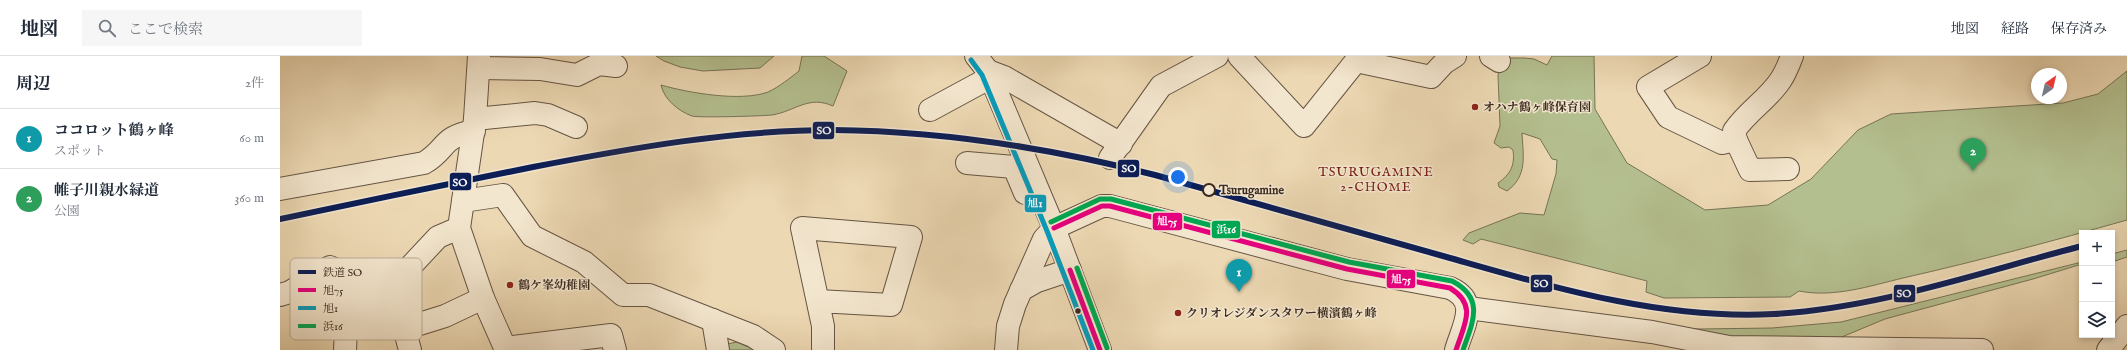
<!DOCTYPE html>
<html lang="ja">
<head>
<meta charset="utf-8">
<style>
	body { margin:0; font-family:"IM FELL English","Noto Serif JP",serif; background:#f6f6f7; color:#1f2937 }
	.controls { position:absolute; right:12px; bottom:12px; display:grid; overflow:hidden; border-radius:0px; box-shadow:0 2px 6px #0003 }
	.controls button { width:36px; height:36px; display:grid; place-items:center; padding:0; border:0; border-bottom:1px solid #e0e1e3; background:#fff; color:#1f2937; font:20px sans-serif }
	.compass { position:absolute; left:1751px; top:12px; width:36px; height:36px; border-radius:50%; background:#fff; box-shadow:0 2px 6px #0003; rotate:34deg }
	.you { position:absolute; left:898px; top:121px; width:14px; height:14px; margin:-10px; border:3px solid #fff; border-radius:50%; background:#1a73e8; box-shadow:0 0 0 6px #1a73e833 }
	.badge { display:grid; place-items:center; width:26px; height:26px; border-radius:50%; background:#d93025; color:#fff; font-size:13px; font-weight:700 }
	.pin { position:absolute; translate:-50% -33px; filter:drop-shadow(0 1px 2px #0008) }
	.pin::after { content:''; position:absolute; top:21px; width:14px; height:12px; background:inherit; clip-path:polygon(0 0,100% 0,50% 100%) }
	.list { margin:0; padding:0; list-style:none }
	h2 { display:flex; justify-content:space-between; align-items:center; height:52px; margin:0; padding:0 16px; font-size:17px }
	h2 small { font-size:13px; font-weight:400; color:#747a83 }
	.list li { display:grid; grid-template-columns:26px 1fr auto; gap:12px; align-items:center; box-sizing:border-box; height:60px; padding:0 16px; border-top:1px solid #e0e1e3 }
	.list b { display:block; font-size:15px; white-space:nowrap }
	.list p { margin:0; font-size:13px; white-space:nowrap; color:#747a83 }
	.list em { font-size:13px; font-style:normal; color:#747a83 }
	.icon { flex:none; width:22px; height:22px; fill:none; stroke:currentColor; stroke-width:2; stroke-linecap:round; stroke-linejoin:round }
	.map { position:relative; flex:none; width:1847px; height:294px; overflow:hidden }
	header { display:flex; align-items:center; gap:24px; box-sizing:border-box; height:56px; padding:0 20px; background:#fff; border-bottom:1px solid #e0e1e3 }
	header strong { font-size:19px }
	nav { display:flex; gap:22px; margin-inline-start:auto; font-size:14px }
	.search { width:280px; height:36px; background:#f6f6f7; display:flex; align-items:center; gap:10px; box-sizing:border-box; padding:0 14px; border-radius:0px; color:#747a83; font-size:15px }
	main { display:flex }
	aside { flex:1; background:#fff }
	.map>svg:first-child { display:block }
</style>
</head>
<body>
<header>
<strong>地図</strong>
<div class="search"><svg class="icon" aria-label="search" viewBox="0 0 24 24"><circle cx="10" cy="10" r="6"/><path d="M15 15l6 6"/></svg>ここで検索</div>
<nav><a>地図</a><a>経路</a><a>保存済み</a></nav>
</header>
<main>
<aside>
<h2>周辺<small>2件</small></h2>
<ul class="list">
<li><span class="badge" style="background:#0f9aa8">1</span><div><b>ココロット鶴ヶ峰</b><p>スポット</p></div><em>60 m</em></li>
<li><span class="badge" style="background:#2e9e5b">2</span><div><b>帷子川親水緑道</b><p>公園</p></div><em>360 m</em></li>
</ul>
</aside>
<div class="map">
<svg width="1847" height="294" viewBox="0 0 1847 294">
	<rect width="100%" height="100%" fill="#ecd8b3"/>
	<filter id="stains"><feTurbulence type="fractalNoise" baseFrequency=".005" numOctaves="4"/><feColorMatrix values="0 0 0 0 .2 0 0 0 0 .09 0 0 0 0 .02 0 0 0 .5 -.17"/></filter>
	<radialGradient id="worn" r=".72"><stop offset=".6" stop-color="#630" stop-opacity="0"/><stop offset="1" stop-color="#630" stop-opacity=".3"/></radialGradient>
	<!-- green -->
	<g fill="#b4bf8f" stroke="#777457">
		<path d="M 376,0 L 494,0 L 480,12 L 423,15 L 400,11 L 384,5 Z"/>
		<path d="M 522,0 L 544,0 L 567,15 L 553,50 C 528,39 516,55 492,59 C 482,60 419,62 412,60 C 398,55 384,43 381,29 C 409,37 461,46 488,36 C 499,31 510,22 519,15 Z"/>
		<path d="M 1272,0 L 1314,0 L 1315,53 L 1347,107 L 1425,154 L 1488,149 L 1531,123 L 1578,74 L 1611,58 L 1783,47 L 1818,38 L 1847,15 L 1847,164 C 1773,185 1698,205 1623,222 C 1590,230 1553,242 1519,235 L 1510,241 L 1384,242 L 1366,236 L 1367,225 L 1201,183 L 1193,188 L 1183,184 L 1189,177 L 1240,157 L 1264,159 L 1276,118 L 1277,104 L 1272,103 L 1260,83 L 1242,77 C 1243,99 1248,120 1227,135 L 1219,131 L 1218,127 C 1231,118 1235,109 1233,94 L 1229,91 L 1221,92 L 1214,87 L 1220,70 L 1218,19 L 1222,6 L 1226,2 L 1245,2 L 1254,3 L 1267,9 Z"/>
		<path d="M 1847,194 L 1847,201 L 1832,206 L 1832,198 Z"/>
		<path d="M 1802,206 L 1802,208 L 1753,223 L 1605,263 L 1557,283 L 1475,284 L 1375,269 L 1418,273 L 1492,272 L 1561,266 Z"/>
		<path d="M 457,286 L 475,294 L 447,294 L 447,288 Z"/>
	</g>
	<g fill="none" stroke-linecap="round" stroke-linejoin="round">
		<defs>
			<g id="minor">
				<path d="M 199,0 L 195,63 L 179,172 L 203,242 L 226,294"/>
				<path d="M 696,0 L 708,15 L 774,172 L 820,294"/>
				<path d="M 959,0 L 1024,70 L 1076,5 L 1151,21 L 1164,7 L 1175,0"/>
				<path d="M 1211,0 L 1219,5"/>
				<path d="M 1420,0 L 1368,31 L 1388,61 L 1442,87 L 1456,84"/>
				<path d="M 199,12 L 260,13 L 297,19 L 319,8 L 336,10"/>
				<path d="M 708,15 L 724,21 L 841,88"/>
				<path d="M 650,54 L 711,21"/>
				<path d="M 195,63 L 255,57 L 268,59 L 296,71"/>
				<path d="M 830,102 L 881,30 L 937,0"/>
				<path d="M 687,107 L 734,111 L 745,137"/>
				<path d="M 1508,113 L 1470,114 L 1456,84 L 1454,75 C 1468,55 1487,44 1500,25 C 1505,18 1509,8 1512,0"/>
				<path d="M 0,133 L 144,107 C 168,93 160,81 194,75"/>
				<path d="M 183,145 L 223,139 L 252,180 L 304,206 L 343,239 L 369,239 L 473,280 L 494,294"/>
				<path d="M 741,234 L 757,225 L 790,214"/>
				<path d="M 0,239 L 10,236 L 50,211 L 95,235 L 129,212 L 158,181 L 179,172"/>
				<path d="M 538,245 L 611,249 L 631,181 L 522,172 L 543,270 L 543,294"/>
				<path d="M 1188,252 L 1372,276 L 1449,291 L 1702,294"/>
				<path d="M 433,264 L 438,294"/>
				<path d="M 225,292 L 331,279 L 335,294"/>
				<path d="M 65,294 L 66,274 L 95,235"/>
				<path d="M 130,294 L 126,279 L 133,270 L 165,260 L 203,242"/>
				<path d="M 726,294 L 728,270 L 735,248 L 764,183 L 774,172 L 822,150 L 830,150 L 1067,213 L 1170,232 C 1200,245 1183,270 1176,294"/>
				<path d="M 1828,294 L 1847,270"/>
			</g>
		</defs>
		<!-- minor casing -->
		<use href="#minor" stroke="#654" stroke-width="24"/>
		<!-- minor -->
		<use href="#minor" stroke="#f3e6ce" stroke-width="22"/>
		<defs>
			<g id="bus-1">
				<path d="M 774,172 L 822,150 L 830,150 L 1067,213 L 1170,232 C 1198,249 1184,269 1176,294"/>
				<path d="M 790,214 L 820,294"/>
			</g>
			<path id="bus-2" d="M 691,4 L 702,19 L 767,175 L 813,294"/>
			<g id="bus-3">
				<path d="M 771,166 L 820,143 L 831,143 L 1069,206 L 1172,225 C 1205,242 1193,266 1183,294"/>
				<path d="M 797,212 L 827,292"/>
			</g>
		</defs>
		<!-- bus-1 casing -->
		<use href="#bus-1" stroke="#f3e6ce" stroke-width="8"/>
		<!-- bus-2 casing -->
		<use href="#bus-2" stroke="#f3e6ce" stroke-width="8"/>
		<!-- bus-3 casing -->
		<use href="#bus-3" stroke="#f3e6ce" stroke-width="8"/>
		<!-- bus-1 -->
		<use href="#bus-1" stroke="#e5007d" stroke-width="5"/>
		<!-- bus-2 -->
		<use href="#bus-2" stroke="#069cbc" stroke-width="5"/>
		<!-- bus-3 -->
		<use href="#bus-3" stroke="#00a651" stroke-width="5"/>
		<defs>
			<path id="rail-1" d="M 0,163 C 84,145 169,128 253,111 C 352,92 452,74 553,74 C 662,75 770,92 875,119 C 973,147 1071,175 1170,202 C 1276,232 1382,264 1494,258 C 1599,252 1701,216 1802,190"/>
		</defs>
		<!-- rail-1 casing -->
		<use href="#rail-1" stroke="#f3e6ce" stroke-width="9"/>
		<!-- rail-1 -->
		<use href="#rail-1" stroke="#0c1e56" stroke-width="6"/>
	</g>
	<!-- markers -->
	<g fill="#8f2418" stroke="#f3e6ce" stroke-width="1.5">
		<circle cx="1195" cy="51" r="4"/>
		<circle cx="230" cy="229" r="4"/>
		<circle cx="898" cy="257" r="4"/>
	</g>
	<circle fill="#f3e6ce" stroke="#3a291f" stroke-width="2" cx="929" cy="134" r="6"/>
	<circle fill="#3a291f" stroke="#f3e6ce" stroke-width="1.5" cx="798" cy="255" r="3.5"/>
	<g text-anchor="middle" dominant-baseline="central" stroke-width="3" stroke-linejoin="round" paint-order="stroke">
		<!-- poi labels -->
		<g font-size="12" font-weight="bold" fill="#3a291f" stroke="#f3e6ce" text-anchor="start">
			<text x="1203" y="51">オハナ鶴ヶ峰保育園</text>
			<text x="238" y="229">鶴ケ峯幼稚園</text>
			<text x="906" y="257">クリオレジダンスタワー横濱鶴ヶ峰</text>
		</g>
		<!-- stop labels -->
		<g font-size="12" font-weight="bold" fill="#3a291f" stroke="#f3e6ce" text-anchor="start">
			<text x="939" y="134">Tsurugamine</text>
		</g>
		<!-- neighbourhood labels -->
		<g font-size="13" letter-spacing="1" fill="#7a1f14" stroke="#f3e6ce">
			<text x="1096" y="116">TSURUGAMINE<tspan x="1096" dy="15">2-CHOME</tspan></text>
		</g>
	</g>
	<!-- legend -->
	<rect x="10" y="202" width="132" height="82" rx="6" fill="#f3e6ce" stroke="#bcad9a" stroke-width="1"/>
	<rect x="18" y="214" width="18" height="4" fill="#0c1e56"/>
	<rect x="18" y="232" width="18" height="4" fill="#e5007d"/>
	<rect x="18" y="250" width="18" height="4" fill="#069cbc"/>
	<rect x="18" y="268" width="18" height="4" fill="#00a651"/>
	<g font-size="11" fill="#3a291f">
		<text x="43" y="220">鉄道 SO</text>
		<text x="43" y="238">旭75</text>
		<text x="43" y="256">旭1</text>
		<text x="43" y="274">浜16</text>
	</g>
	<g stroke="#f3e6ce" stroke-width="1.5">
		<rect x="532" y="65" width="23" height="19" rx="4" fill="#0c1e56"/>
		<rect x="837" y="103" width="23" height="19" rx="4" fill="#0c1e56"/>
		<rect x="169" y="116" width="23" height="19" rx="4" fill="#0c1e56"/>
		<rect x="744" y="138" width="23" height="19" rx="4" fill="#069cbc"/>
		<rect x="872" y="156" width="31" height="19" rx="4" fill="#e5007d"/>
		<rect x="931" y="164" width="30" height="19" rx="4" fill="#00a651"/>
		<rect x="1106" y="213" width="30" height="20" rx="4" fill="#e5007d"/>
		<rect x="1250" y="218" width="23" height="19" rx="4" fill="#0c1e56"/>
		<rect x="1613" y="228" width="23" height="19" rx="4" fill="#0c1e56"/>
	</g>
	<g font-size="11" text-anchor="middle" font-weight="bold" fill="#fff">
		<text x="544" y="78">SO</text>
		<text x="849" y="116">SO</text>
		<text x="180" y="130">SO</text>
		<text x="755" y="151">旭1</text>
		<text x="887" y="169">旭75</text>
		<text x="946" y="177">浜16</text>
		<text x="1121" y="227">旭75</text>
		<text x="1261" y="231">SO</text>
		<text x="1624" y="241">SO</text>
	</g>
	<rect width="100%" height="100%" filter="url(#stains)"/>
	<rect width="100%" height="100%" fill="url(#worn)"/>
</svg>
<div class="controls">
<button>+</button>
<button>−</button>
<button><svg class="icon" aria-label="layers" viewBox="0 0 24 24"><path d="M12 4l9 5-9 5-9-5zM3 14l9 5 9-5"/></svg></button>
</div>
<svg class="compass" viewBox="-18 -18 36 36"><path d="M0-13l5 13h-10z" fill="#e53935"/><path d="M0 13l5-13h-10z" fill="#747a83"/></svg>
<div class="you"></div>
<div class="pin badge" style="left:959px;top:236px;background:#0f9aa8">1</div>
<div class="pin badge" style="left:1693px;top:115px;background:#2e9e5b">2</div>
</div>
</main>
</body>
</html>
